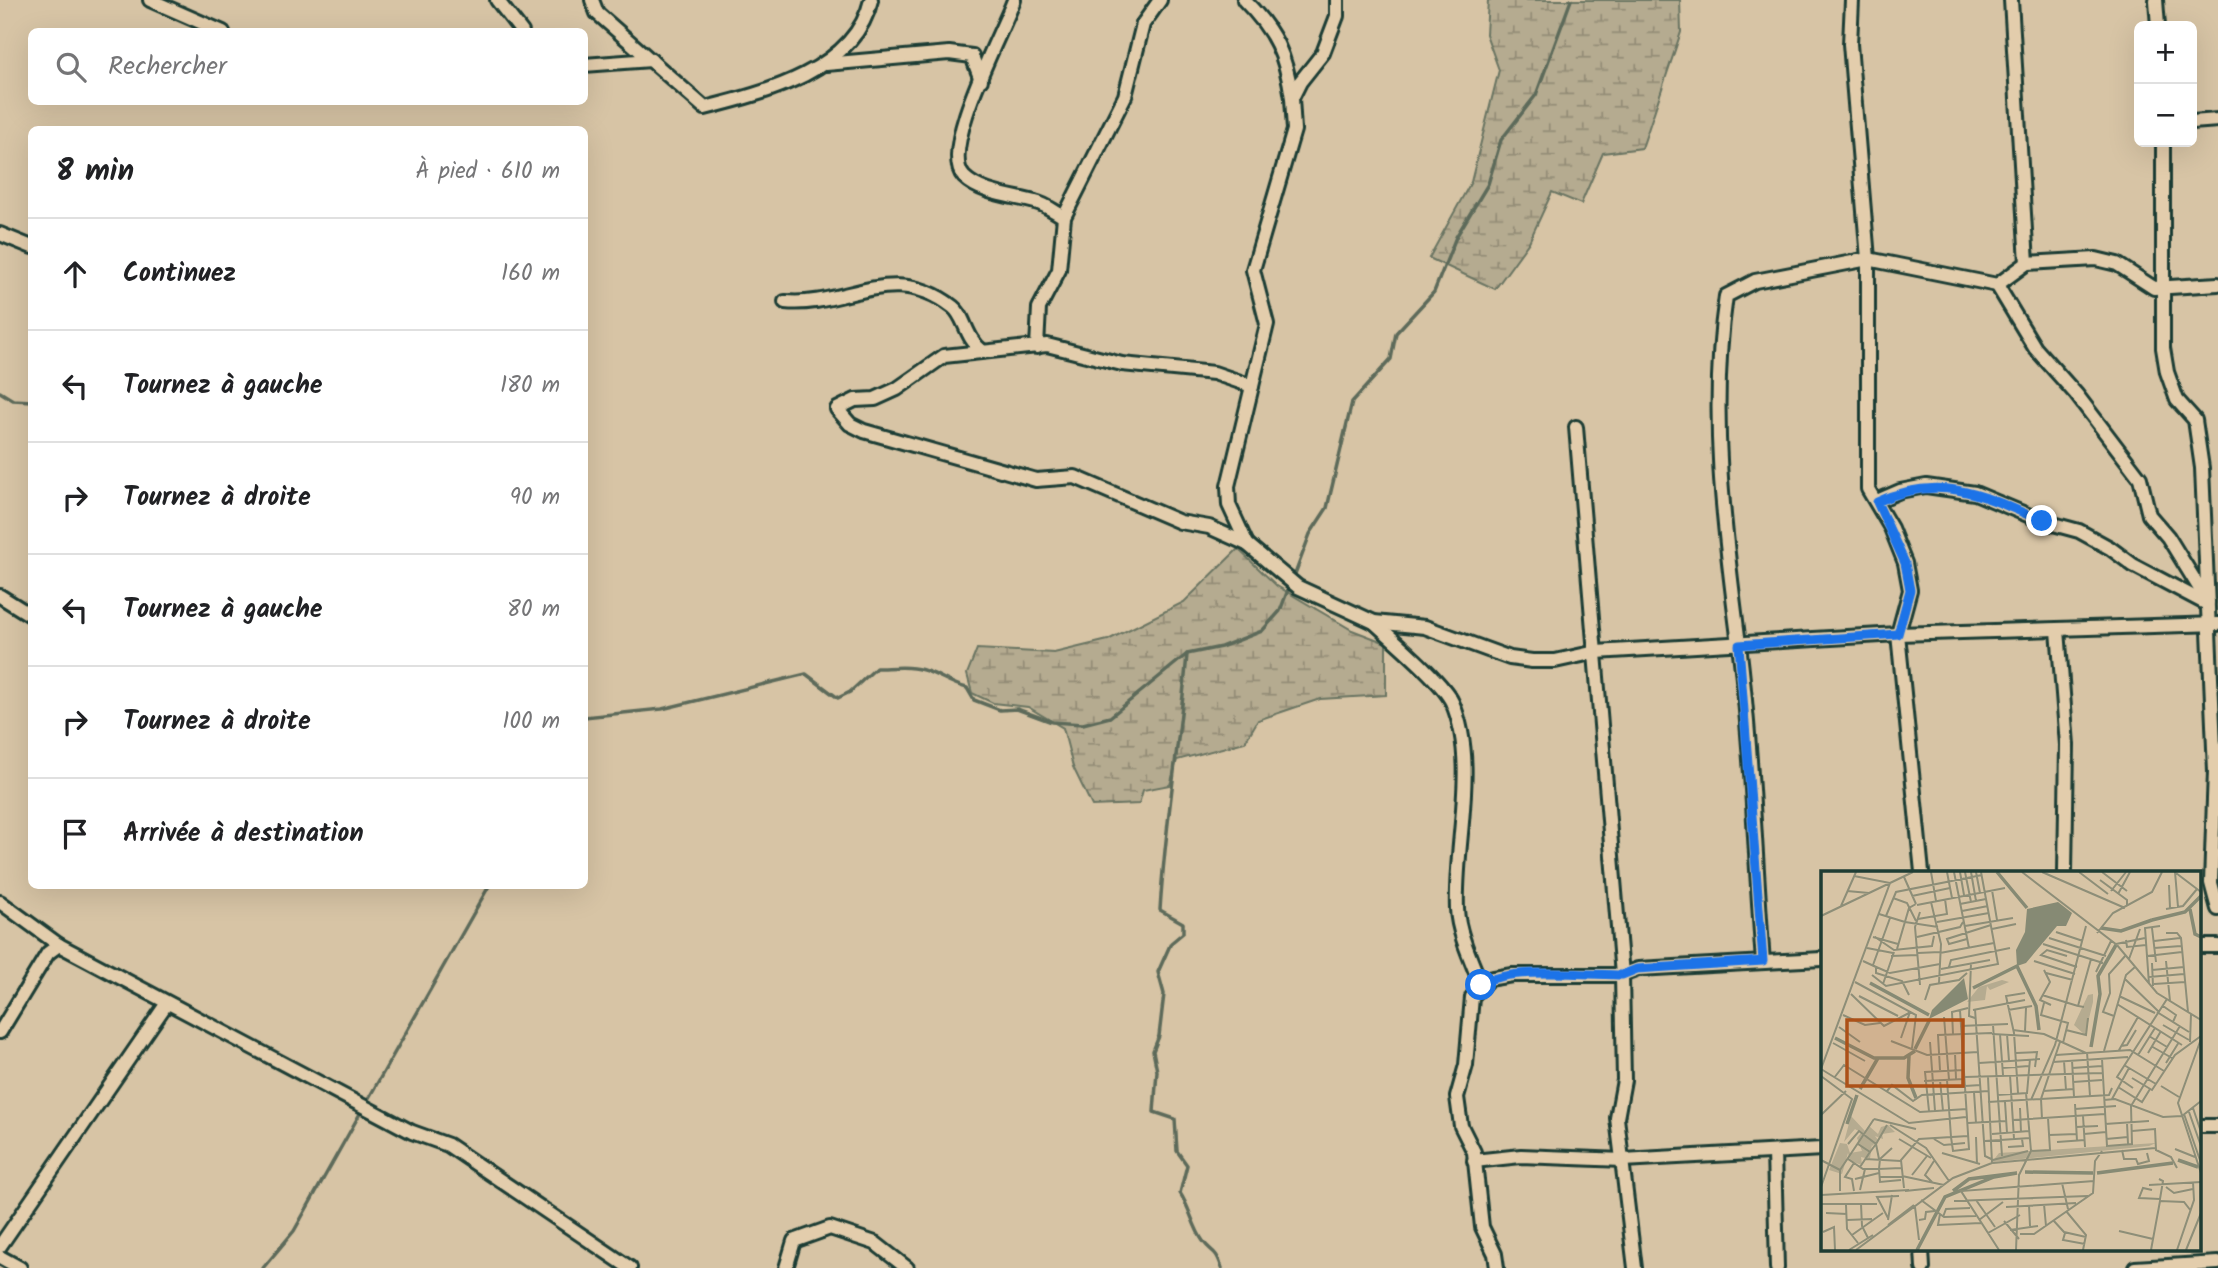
<!DOCTYPE html>
<html lang="fr">
<head>
<meta charset="utf-8">
<style>
	body { margin:0; font-family:Kalam,sans-serif; background:#f6f6f6; color:#202124 }
	.controls { position:absolute; right:21px; top:21px; display:grid; overflow:hidden; border-radius:10px; box-shadow:0 7px 28px #0002 }
	.controls button { width:63px; height:63px; display:grid; place-items:center; padding:0; border:0; border-bottom:2px solid #e0e0e0; background:#fff; color:#202124; font:35px sans-serif }
	.stop { position:absolute; width:21px; height:21px; margin:-16px; border:5px solid #1a73e8; border-radius:50%; background:#fff }
	.stop.end { background:#1a73e8; border-color:#fff; box-shadow:0 2px 7px #0008 }
	.list { margin:0; padding:0; list-style:none }
	h2 { display:flex; justify-content:space-between; align-items:center; height:91px; margin:0; padding:0 28px; font-size:30px }
	h2 small { font-size:23px; font-weight:400; color:#757577 }
	.list li { display:grid; grid-template-columns:46px 1fr auto; gap:21px; align-items:center; box-sizing:border-box; height:112px; padding:0 28px; border-top:2px solid #e0e0e0 }
	.list b { display:block; font-size:26px; white-space:nowrap }
	.list em { font-size:23px; font-style:normal; color:#757577 }
	.icon { flex:none; width:38px; height:38px; fill:none; stroke:currentColor; stroke-width:2; stroke-linecap:round; stroke-linejoin:round }
	.map { position:relative; flex:none; width:2218px; height:1268px; overflow:hidden }
	.search { position:absolute; background:#fff; box-shadow:0 7px 28px #0002; left:28px; top:28px; width:560px; height:77px; display:flex; align-items:center; gap:18px; box-sizing:border-box; padding:0 24px; border-radius:10px; color:#757577; font-size:26px }
	.panel { position:absolute; background:#fff; box-shadow:0 7px 28px #0002; left:28px; top:126px; width:560px; height:763px; border-radius:10px }
	.map>svg:first-child { display:block }
</style>
</head>
<body>
<div class="map">
<svg width="2218" height="1268" viewBox="0 0 2218 1268">
	<defs>
		<pattern id="wetland-marsh" width="20" height="14" patternUnits="userSpaceOnUse" patternTransform="scale(1.75)"><rect width="20" height="14" fill="#b5ab90"/><path d="M1 5h8M5 5V1M11 12h8M15 12V8" fill="none" stroke="#938c76"/></pattern>
	</defs>
	<rect width="100%" height="100%" fill="#d7c4a5"/>
	<filter id="ink" filterUnits="userSpaceOnUse"><feTurbulence type="fractalNoise" baseFrequency=".0143" numOctaves="2"/><feDisplacementMap in="SourceGraphic" scale="14" xChannelSelector="R" yChannelSelector="G"/><feConvolveMatrix kernelMatrix="1 2 1 2 8 2 1 2 1" color-interpolation-filters="sRGB"/></filter>
	<g filter="url(#ink)">
		<!-- wetland -->
		<g fill="url(#wetland-marsh)" stroke="#6a7462" stroke-width="2">
			<path d="M 1488,0 L 1680,0 L 1681,32 L 1642,148 L 1603,153 L 1581,204 L 1552,192 L 1529,242 L 1495,289 L 1429,258 L 1471,182 L 1499,70 L 1486,34 Z"/>
			<path d="M 1238,549 L 1277,586 L 1352,630 L 1386,643 L 1386,695 L 1320,699 L 1258,720 L 1245,742 L 1177,760 L 1170,785 L 1143,790 L 1139,804 L 1092,806 L 1073,767 L 1063,728 L 1028,707 L 993,703 L 972,693 L 967,674 L 977,649 L 1054,653 L 1108,640 L 1184,602 Z"/>
		</g>
		<g fill="none" stroke-linecap="round" stroke-linejoin="round">
			<!-- stream -->
			<g stroke="#5d6b5a" stroke-width="3.5">
				<path d="M 0,392 L 13,400 L 32,401"/>
				<path d="M 1295,574 L 1310,534 L 1327,508 L 1352,402 L 1391,359 L 1396,333 L 1434,292 L 1456,237 L 1488,184 L 1501,140 L 1536,95 L 1571,0"/>
				<path d="M 1187,654 C 1180,740 1165,824 1160,910 L 1183,923 L 1183,933 L 1171,943 L 1158,972 L 1164,994 L 1159,1036 L 1153,1051 L 1157,1071 L 1154,1112 L 1175,1119 L 1177,1151 L 1187,1165 L 1180,1193 C 1190,1208 1193,1227 1203,1241 C 1212,1254 1215,1247 1222,1268"/>
				<path d="M 584,717 L 662,709 L 806,674 L 838,698 L 850,692 L 876,668 C 891,668 912,665 926,671 C 941,676 951,684 967,688 L 974,700 L 1000,710 L 1017,709 L 1052,722 L 1083,724 L 1110,717 L 1187,654 L 1221,647 L 1262,631 L 1280,611 L 1289,587"/>
				<path d="M 366,1103 L 489,886"/>
				<path d="M 263,1268 L 294,1231 L 362,1110"/>
			</g>
			<defs>
				<g id="minor">
					<path d="M 150,0 L 223,32"/>
					<path d="M 497,0 L 522,32"/>
					<path d="M 592,0 L 597,13 L 705,108 C 765,93 855,70 871,0"/>
					<path d="M 1014,0 C 1002,33 938,150 964,177 C 981,194 1014,196 1035,202 C 1045,204 1055,212 1064,217"/>
					<path d="M 1244,0 C 1275,31 1286,55 1292,98"/>
					<path d="M 1852,0 L 1850,44 L 1868,259 L 1868,489 L 1891,528 L 1905,563 L 1910,590 L 1898,634 L 1922,872"/>
					<path d="M 2011,0 L 2027,263"/>
					<path d="M 2156,0 L 2158,26"/>
					<path d="M 826,64 L 949,53 L 972,56 L 981,80"/>
					<path d="M 584,65 L 651,60"/>
					<path d="M 2192,122 L 2218,120"/>
					<path d="M 2163,142 L 2163,348 L 2167,372 L 2177,400 L 2195,420 L 2202,468 L 2215,771 L 2211,883 L 2218,909"/>
					<path d="M 0,234 L 32,247"/>
					<path d="M 1997,285 L 2035,348 L 2076,394 L 2140,478 L 2149,515 L 2168,537 L 2208,602"/>
					<path d="M 785,302 C 845,308 893,260 953,307 C 965,316 965,337 982,351"/>
					<path d="M 1037,347 L 1039,308 L 1059,270 L 1064,217 L 1125,96 L 1143,24 L 1160,0"/>
					<path d="M 1252,386 L 1214,373 L 1122,364 L 1047,345 L 944,356 L 897,389 L 875,399 L 855,400 L 837,409 L 850,424 L 864,431 L 1036,480 L 1075,477 L 1180,522 L 1209,527 L 1247,544 L 1298,587 L 1374,622 L 1425,627 L 1510,658 L 1532,661 L 1555,661 L 1596,652 L 1898,634 L 2218,624"/>
					<path d="M 1576,427 L 1622,975 L 1624,1080 L 1617,1118 L 1635,1268"/>
					<path d="M 1877,501 L 1900,491 L 1926,486 L 1975,493 L 2042,521 L 2079,531 L 2110,548 L 2133,565 L 2207,604"/>
					<path d="M 1247,544 L 1229,505 L 1228,486 L 1267,324 L 1253,270 L 1294,130 L 1292,98 L 1300,82 L 1323,53 L 1337,16 L 1337,0"/>
					<path d="M 0,596 L 32,616"/>
					<path d="M 1374,622 C 1393,640 1442,681 1452,702 C 1479,763 1454,844 1457,909 C 1458,933 1472,962 1481,985"/>
					<path d="M 2058,630 L 2067,745 L 2065,872"/>
					<path d="M 0,902 L 59,945 L 412,1132 L 448,1145 L 630,1268"/>
					<path d="M 2199,946 L 2218,946"/>
					<path d="M 1763,962 C 1755,856 1752,749 1739,644 C 1724,529 1709,412 1726,296 L 1755,281 L 1868,259 L 1997,285 L 2027,263 L 2096,259 L 2117,264 L 2154,288 L 2218,284"/>
					<path d="M 0,1032 L 48,953 L 59,945"/>
					<path d="M 2199,1126 L 2218,1126"/>
					<path d="M 1774,1152 L 1777,1268"/>
					<path d="M 1474,1161 L 1521,1156 L 1623,1160 L 1822,1149"/>
					<path d="M 0,1246 L 167,1003"/>
					<path d="M 1922,1249 L 1923,1268"/>
					<path d="M 0,1257 L 20,1268"/>
					<path d="M 786,1268 L 794,1241 L 830,1228 L 875,1243 L 907,1268"/>
					<path d="M 1497,1268 L 1495,1254 L 1482,1227 L 1474,1152 L 1461,1126 L 1457,1097 L 1466,1065 L 1472,997 L 1488,979 L 1512,975 L 1622,975 L 1638,969 L 1822,959"/>
					<path d="M 2135,1268 L 2218,1263"/>
				</g>
			</defs>
			<!-- minor casing -->
			<use href="#minor" stroke="#1f3d34" stroke-width="18"/>
			<!-- minor -->
			<use href="#minor" stroke="#e3cdac" stroke-width="12"/>
		</g>
	</g>
	<g fill="none" stroke-linecap="round" stroke-linejoin="round" filter="url(#ink)">
		<!-- route -->
		<path stroke="#1a73e8" stroke-width="9" d="M 1481,985 C 1503,966 1591,975 1622,975 L 1637,969 L 1763,961 L 1739,645 L 1898,634 L 1910,590 L 1905,563 L 1877,502 C 1940,473 1983,495 2042,521"/>
	</g>
	<!-- overview -->
	<g transform="translate(1821 871)">
		<rect width="380" height="380" fill="#d7c4a5"/>
		<path d="M 181,109 L 188,111 L 169,119 L 166,115 L 164,129 L 146,131 L 158,116 ZM 272,123 L 272,131 L 264,164 L 253,154 L 267,124 ZM 30,245 L 44,260 L 48,255 L 57,263 L 60,256 L 67,254 L 74,261 L 61,263 L 62,268 L 54,265 L 57,269 L 51,275 L 47,266 L 34,258 L 23,271 ZM 335,272 L 328,275 L 171,291 L 178,282 Z" fill="#b5ab90"/>
		<path d="M 40,262 L 52,265 L 49,288 L 40,286 L 41,294 L 29,290 L 27,282 L 21,303 L 8,299 L 19,272 L 26,273 L 29,282 L 41,280 L 36,267 Z" fill="#b5ab90"/>
		<path d="M 237,31 L 251,42 L 245,55 L 236,55 L 205,92 L 196,95 L 195,79 L 204,61 L 206,38 ZM 143,107 L 147,128 L 108,148 L 111,139 Z" fill="#868a74"/>
		<path fill="none" stroke="#868a74" stroke-width="3.5" d="M 176,1 L 206,37M 369,38 L 374,63 L 380,66M 331,49 L 364,41 L 380,25M 280,57 L 300,60 L 331,49M 49,112 L 108,144M 152,117 L 196,95 L 215,135 L 218,159M 14,167 L 53,187 L 83,187 L 94,180M 270,176 L 279,123 L 277,105 L 295,74M 94,178 L 109,148M 88,185 L 87,207 L 95,227M 39,218 L 57,187M 26,253 L 36,224M 357,289 L 377,296M 204,301 L 272,302M 276,302 L 352,292M 132,320 L 148,308 L 196,302M 96,379 L 124,326 L 173,306 L 196,302"/>
		<path fill="none" stroke="#8d8e78" stroke-width="2" d="M 110,1 L 115,30M 126,1 L 131,27M 133,1 L 148,77M 139,1 L 143,24M 144,1 L 150,31M 150,1 L 155,30M 155,1 L 159,22M 201,1 L 296,74 L 336,122 L 380,149M 221,1 L 304,37M 258,1 L 287,23M 281,1 L 306,20M 354,1 L 357,36M 355,2 L 380,21M 83,6 L 95,33M 279,9 L 306,29 L 306,35M 348,14 L 349,37M 171,19 L 176,49M 26,20 L 48,22M 290,20 L 305,1M 297,23 L 309,1M 91,25 L 129,17M 72,27 L 86,32 L 95,50M 110,31 L 120,73 L 118,112M 139,33 L 165,28M 96,34 L 184,17M 20,35 L 35,1M 345,38 L 362,35 L 376,18M 141,40 L 167,35M 58,43 L 84,51M 0,45 L 92,1M 65,45 L 75,21 L 161,4M 97,48 L 126,43 L 124,28M 84,51 L 117,56M 116,51 L 168,42M 144,55 L 192,47M 331,57 L 335,91M 171,58 L 195,53M 235,61 L 262,70M 276,62 L 292,42 L 331,21 L 341,1M 345,62 L 356,62 L 360,67 L 367,141M 52,66 L 77,73M 54,66 L 73,79 L 111,75 L 113,65M 96,66 L 139,56 L 142,51M 228,67 L 285,85M 146,68 L 128,73 L 126,68 L 170,54M 305,69 L 306,76 L 325,74M 333,70 L 359,67M 222,73 L 282,92M 295,73 L 324,67M 46,77 L 72,82M 333,77 L 360,75M 76,78 L 88,37 L 95,33M 97,82 L 119,81M 119,82 L 173,72M 70,85 L 97,84M 246,85 L 226,79 L 220,84 L 256,96M 326,85 L 361,81M 308,88 L 319,58M 42,90 L 55,96 L 55,102 L 81,110 L 88,124M 213,90 L 254,103M 345,90 L 349,130M 150,92 L 148,145 L 154,147M 331,92 L 332,115M 52,94 L 69,47M 53,95 L 69,102 L 119,93M 128,96 L 130,89 L 189,77M 120,98 L 169,89M 223,99 L 229,111 L 219,129 L 230,134M 331,99 L 363,96M 275,101 L 290,70M 225,102 L 252,109M 51,104 L 65,115 L 177,93 L 160,1M 328,106 L 363,103M 304,108 L 337,140M 34,111 L 95,144 L 91,177M 62,113 L 73,81M 328,113 L 324,57 L 339,55M 333,113 L 364,111M 99,114 L 94,56 L 99,41M 30,123 L 63,155 L 88,142M 221,124 L 257,135M 38,125 L 77,145M 298,125 L 334,142M 104,129 L 109,114 L 138,109 L 146,102M 223,132 L 220,144 L 247,152 L 242,172M 296,133 L 361,174M 342,135 L 355,144 L 352,151M 263,136 L 257,135 L 270,88M 154,138 L 164,285 L 172,289 L 207,280M 152,139 L 204,129M 187,139 L 211,135M 336,141 L 368,161M 22,144 L 44,154 L 59,152M 293,145 L 282,141 L 289,122 L 288,103 L 305,84M 123,146 L 128,209M 172,154 L 181,285M 342,154 L 368,169M 139,155 L 187,153M 18,156 L 39,171M 192,159 L 223,163 L 265,182M 245,159 L 265,164 L 267,147M 204,160 L 205,137M 132,163 L 131,141 L 147,137M 171,163 L 208,165M 179,163 L 182,204M 186,163 L 188,190M 328,165 L 346,176M 80,167 L 89,141M 380,168 L 357,232 L 380,302M 70,170 L 106,184 L 157,181M 109,171 L 114,240M 369,171 L 370,143M 12,172 L 44,190M 300,175 L 306,174 L 315,159M 330,175 L 351,187M 298,179 L 317,146M 283,180 L 305,104 L 314,96M 266,181 L 269,225M 134,182 L 135,208M 195,182 L 216,181 L 214,196M 327,182 L 340,160M 235,184 L 309,179 L 343,200M 317,184 L 334,157M 281,188 L 286,275 L 311,273 L 310,235 L 359,155M 251,189 L 253,226M 243,190 L 245,219M 232,191 L 307,186M 158,192 L 219,188M 345,192 L 358,171M 303,194 L 335,213M 181,197 L 208,195M 251,197 L 281,195M 0,198 L 69,12 L 33,5M 0,198 L 88,252 L 145,246M 119,199 L 117,164 L 171,162M 189,204 L 193,268M 0,205 L 31,228 L 0,316M 144,206 L 281,202M 13,207 L 23,194 L 99,241 L 146,238M 311,207 L 331,219 L 354,184 L 380,165M 119,209 L 122,240M 126,209 L 130,266M 103,210 L 143,208M 252,211 L 281,209M 340,215 L 358,226M 127,216 L 160,214M 297,216 L 321,231 L 329,218M 312,217 L 296,206 L 346,128M 66,220 L 71,214 L 92,230 L 101,224 L 168,220M 222,220 L 253,218M 153,221 L 155,252M 197,222 L 193,162 L 185,125 L 204,122M 176,224 L 206,222 L 209,188M 291,228 L 308,197M 210,229 L 234,174 L 265,55M 283,229 L 294,228 L 342,246 L 361,245 L 380,230M 167,231 L 288,224 L 291,217M 184,231 L 186,262M 254,233 L 256,270M 199,237 L 200,261M 372,237 L 380,261M 254,238 L 295,235M 108,240 L 104,201 L 143,199M 368,241 L 380,275M 363,243 L 380,292M 0,244 L 25,220M 262,245 L 264,276M 53,248 L 95,258M 221,248 L 220,228 L 239,171M 192,249 L 284,243M 147,252 L 185,250M 306,252 L 307,273M 284,253 L 328,250M 69,254 L 105,277 L 128,310M 255,256 L 277,255M 311,260 L 334,258 L 335,279 L 350,286 L 356,297M 171,263 L 208,260M 263,263 L 285,261M 228,264 L 256,263M 130,266 L 132,280 L 148,278 L 139,139M 155,266 L 156,293M 78,268 L 110,287M 113,268 L 123,274 L 144,272M 285,268 L 307,266M 164,270 L 209,267M 236,271 L 264,269M 27,273 L 38,260 L 55,273 L 49,281M 37,273 L 49,281 L 39,296M 187,276 L 202,275 L 201,268M 71,277 L 59,288 L 58,298 L 80,297M 354,278 L 374,286M 301,279 L 303,288 L 315,288 L 317,293 L 328,290 L 326,282M 209,280 L 229,279 L 227,247M 121,282 L 159,293M 27,288 L 42,298 L 58,298 L 59,311 L 80,309M 44,288 L 80,290M 58,288 L 55,273 L 66,254M 0,289 L 19,299M 172,292 L 334,277M 91,304 L 106,285M 81,305 L 123,314M 58,306 L 81,306M 34,308 L 58,302M 111,311 L 104,304 L 113,290M 241,312 L 247,338M 328,314 L 380,311M 345,316 L 353,322 L 372,318M 83,317 L 80,289 L 98,268 L 147,265M 39,319 L 44,298M 331,319 L 322,317 L 318,327 L 339,328 L 342,310 L 338,308M 19,320 L 19,299 L 53,248M 33,320 L 31,308 L 24,306 L 33,292M 84,320 L 113,317M 0,324 L 88,319M 100,329 L 123,346 L 155,345M 155,329 L 174,356M 133,330 L 267,325M 0,333 L 56,333M 40,333 L 41,355 L 47,367M 223,333 L 225,355M 25,334 L 26,358 L 37,372M 208,334 L 209,355M 94,336 L 98,369M 185,336 L 255,332M 245,340 L 265,364 L 262,379M 5,342 L 26,343M 119,343 L 117,354 L 160,352M 122,346 L 125,338 L 149,337M 67,347 L 56,326 L 78,325M 26,349 L 51,348M 67,349 L 71,324M 98,349 L 104,348 L 105,341 L 114,340M 158,349 L 182,331M 232,349 L 243,361 L 265,366M 183,350 L 198,368M 67,354 L 93,334M 189,359 L 217,355M 298,360 L 332,368M 2,361 L 13,356 L 14,379M 167,362 L 199,344M 244,362 L 242,369 L 264,373M 199,363 L 213,363 L 272,322 L 274,290 L 281,280M 31,364 L 62,342M 28,379 L 52,364M 35,379 L 132,307 L 171,292 L 167,206M 178,379 L 140,320 L 273,310M 195,379 L 198,304 L 210,280 L 205,222M 330,379 L 339,330 L 363,331 L 370,340M 356,379 L 373,329 L 372,311M 365,379 L 380,342"/>
		<path fill="#ac5118" fill-opacity="0.15" stroke="#ac5118" stroke-width="3.5" d="M 26,149 L 142,149 L 142,215 L 26,215 Z"/>
		<rect width="380" height="380" fill="none" stroke="#1f3d34" stroke-width="3.5"/>
	</g>
</svg>
<div class="controls">
<button>+</button>
<button>−</button>
</div>
<div class="stop" style="left:1481px;top:985px"></div>
<div class="stop end" style="left:2042px;top:521px"></div>
<div class="search"><svg class="icon" aria-label="search" viewBox="0 0 24 24"><circle cx="10" cy="10" r="6"/><path d="M15 15l6 6"/></svg>Rechercher</div>
<section class="panel">
<h2>8 min<small>À pied · 610 m</small></h2>
<ul class="list">
<li><svg class="icon" aria-label="ahead" viewBox="0 0 24 24"><path d="M12 20V5M6 11l6-6 6 6"/></svg><div><b>Continuez</b></div><em>160 m</em></li>
<li><svg class="icon" aria-label="left" viewBox="0 0 24 24"><path d="M17 20v-9H6M10 6l-5 5 5 5"/></svg><div><b>Tournez à gauche</b></div><em>180 m</em></li>
<li><svg class="icon" aria-label="right" viewBox="0 0 24 24"><path d="M7 20v-9h11M14 6l5 5-5 5"/></svg><div><b>Tournez à droite</b></div><em>90 m</em></li>
<li><svg class="icon" aria-label="left" viewBox="0 0 24 24"><path d="M17 20v-9H6M10 6l-5 5 5 5"/></svg><div><b>Tournez à gauche</b></div><em>80 m</em></li>
<li><svg class="icon" aria-label="right" viewBox="0 0 24 24"><path d="M7 20v-9h11M14 6l5 5-5 5"/></svg><div><b>Tournez à droite</b></div><em>100 m</em></li>
<li><svg class="icon" aria-label="arrive" viewBox="0 0 24 24"><path d="M6 21V4h12l-3 4 3 4H6"/></svg><div><b>Arrivée à destination</b></div></li>
</ul>
</section>
</div>
</body>
</html>
